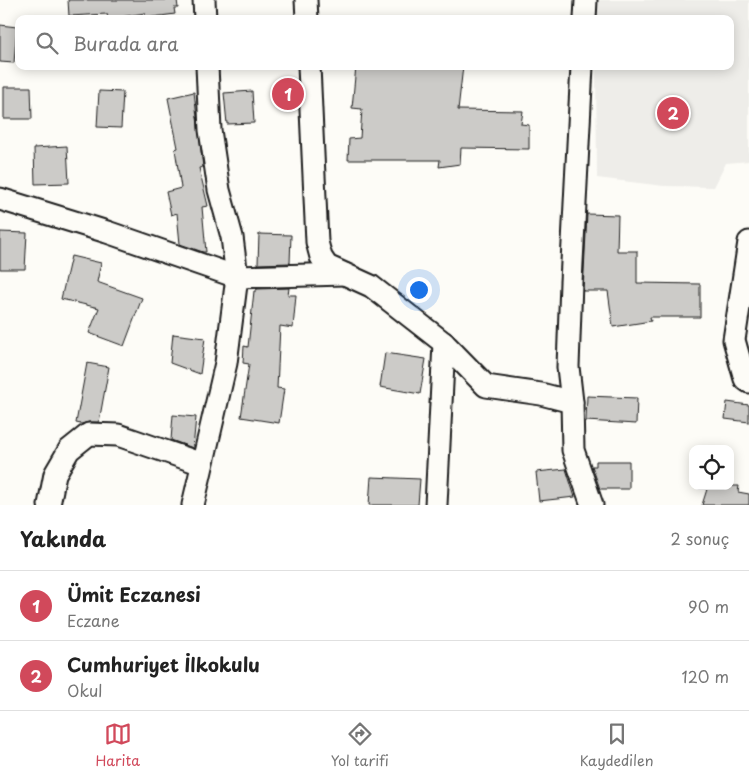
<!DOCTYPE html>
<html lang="tr">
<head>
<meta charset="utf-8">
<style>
	body { margin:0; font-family:"Playpen Sans",sans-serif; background:#f6f6f6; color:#222 }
	.controls { position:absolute; right:15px; bottom:15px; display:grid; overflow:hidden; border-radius:10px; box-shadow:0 2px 12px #0003 }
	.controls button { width:45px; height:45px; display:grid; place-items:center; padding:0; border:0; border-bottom:1px solid #e0e0e0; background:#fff; color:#222; font:25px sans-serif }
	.you { position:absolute; left:418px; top:289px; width:18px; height:18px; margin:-12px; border:4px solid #fff; border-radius:50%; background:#1a73e8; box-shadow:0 0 0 8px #1a73e833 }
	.badge { display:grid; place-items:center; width:32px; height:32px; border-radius:50%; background:#d1495b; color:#fff; font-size:16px; font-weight:700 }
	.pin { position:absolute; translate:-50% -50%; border:2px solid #fff; box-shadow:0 1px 5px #0006 }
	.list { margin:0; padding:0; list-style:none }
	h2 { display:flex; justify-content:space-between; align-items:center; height:65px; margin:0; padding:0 20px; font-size:21px }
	h2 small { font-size:16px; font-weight:400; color:#767676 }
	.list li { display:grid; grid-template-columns:32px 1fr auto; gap:15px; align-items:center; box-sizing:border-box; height:70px; padding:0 20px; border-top:1px solid #e0e0e0 }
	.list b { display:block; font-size:19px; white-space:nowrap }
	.list p { margin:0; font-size:16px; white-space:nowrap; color:#767676 }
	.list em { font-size:16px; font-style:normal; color:#767676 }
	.icon { flex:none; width:28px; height:28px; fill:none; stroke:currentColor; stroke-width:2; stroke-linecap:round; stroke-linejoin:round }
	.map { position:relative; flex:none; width:749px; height:505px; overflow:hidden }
	.search { position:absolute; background:#fff; box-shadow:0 2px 12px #0003; left:15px; right:15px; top:15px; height:55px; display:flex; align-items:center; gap:12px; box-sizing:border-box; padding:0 18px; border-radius:10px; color:#767676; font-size:19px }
	.sheet { height:205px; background:#fff }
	nav { display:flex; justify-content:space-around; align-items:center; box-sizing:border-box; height:70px; border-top:1px solid #e0e0e0; background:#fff; font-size:14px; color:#767676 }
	nav a { display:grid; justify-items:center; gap:2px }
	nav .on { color:#d1495b }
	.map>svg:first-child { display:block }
</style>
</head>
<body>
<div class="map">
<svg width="749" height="505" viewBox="0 0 749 505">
	<rect width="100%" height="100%" fill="#fdfcf7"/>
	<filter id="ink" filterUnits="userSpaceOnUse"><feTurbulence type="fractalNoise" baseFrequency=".02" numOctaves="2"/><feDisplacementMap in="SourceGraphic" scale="10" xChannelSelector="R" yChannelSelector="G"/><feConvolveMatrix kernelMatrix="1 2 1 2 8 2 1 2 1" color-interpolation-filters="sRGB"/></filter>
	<g filter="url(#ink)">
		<!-- built -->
		<path fill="#eeede9" d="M 595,0 L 749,0 L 749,161 L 726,163 L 714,187 L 664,186 L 597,178 L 596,66 L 730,66 L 730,19 L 595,19 Z"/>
		<!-- building -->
		<g fill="#cccbc8" stroke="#1c1c1c">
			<path d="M 68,0 L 177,0 L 178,8 L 174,8 L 175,14 L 146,18 L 145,13 L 108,19 L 107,14 L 69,16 Z"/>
			<path d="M 0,25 L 17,27 L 14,63 L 0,62 Z"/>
			<path d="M 356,66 L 463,66 L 458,110 L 523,111 L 521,124 L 529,125 L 529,149 L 461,148 L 460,164 L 439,167 L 440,160 L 348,160 L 349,139 L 360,138 L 362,109 L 352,108 Z"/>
			<path d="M 4,87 L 31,87 L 32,119 L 4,119 Z"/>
			<path d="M 99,91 L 123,92 L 121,128 L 97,127 Z"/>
			<path d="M 252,91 L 254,123 L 227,124 L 224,93 Z"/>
			<path d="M 194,92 L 203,167 L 199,168 L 208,206 L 202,207 L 206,252 L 203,252 L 180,244 L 177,213 L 171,215 L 166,192 L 181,188 L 175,149 L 178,148 L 168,98 Z"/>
			<path d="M 67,146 L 69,183 L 35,184 L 34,148 Z"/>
			<path d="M 587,214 L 618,215 L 617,251 L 637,251 L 637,283 L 700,284 L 700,317 L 650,317 L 651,321 L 613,327 L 608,291 L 583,291 Z"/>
			<path d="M 0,232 L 27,233 L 25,269 L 0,269 Z"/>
			<path d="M 259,234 L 291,235 L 290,263 L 258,264 Z"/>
			<path d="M 71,256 L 101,263 L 97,282 L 142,298 L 124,346 L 89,333 L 99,308 L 61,299 Z"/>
			<path d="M 289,288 L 288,295 L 296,295 L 293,328 L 280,326 L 277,388 L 284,389 L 279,423 L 241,417 L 249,364 L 243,363 L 244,346 L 248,347 L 254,291 L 256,291 L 257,289 Z"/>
			<path d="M 173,334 L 205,338 L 200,374 L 170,363 Z"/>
			<path d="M 385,353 L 426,359 L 420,394 L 380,387 Z"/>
			<path d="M 87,363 L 109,367 L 99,422 L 89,422 L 81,424 L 76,423 Z"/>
			<path d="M 587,396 L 637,398 L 636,424 L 586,421 Z"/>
			<path d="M 727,402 L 749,405 L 749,422 L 725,419 Z"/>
			<path d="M 173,415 L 196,417 L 193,448 L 171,440 Z"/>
			<path d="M 596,461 L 629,461 L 629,489 L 600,489 L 592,466 L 596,466 Z"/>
			<path d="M 566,469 L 575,497 L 539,501 L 536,472 Z"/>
			<path d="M 371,477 L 420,479 L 418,505 L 369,505 Z"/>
			<path d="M 708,486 L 739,486 L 738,492 L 749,494 L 749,505 L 702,505 Z"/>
		</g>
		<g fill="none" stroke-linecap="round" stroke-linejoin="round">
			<defs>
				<g id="minor">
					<path d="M 204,0 L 205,19"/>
					<path d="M 306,0 L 307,19"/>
					<path d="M 585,19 L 586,0"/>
					<path d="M 309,66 L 317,242 L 321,257 L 327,266 L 371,286 L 444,343 L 486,386 L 541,394 L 572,402"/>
					<path d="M 582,66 L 571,282 L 568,367 L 572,402 L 573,450 L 592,505"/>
					<path d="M 0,199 L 107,232 L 237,277 L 344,274"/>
					<path d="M 749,242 L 734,340 L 745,379 L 749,382"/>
					<path d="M 49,505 L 55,474 L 69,450 L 89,434 L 118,435 L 202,464"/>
					<path d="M 193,505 L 226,363 L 237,277 L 232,237 L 219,190 L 210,130 L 207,66"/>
					<path d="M 436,505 L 444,343"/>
				</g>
			</defs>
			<!-- minor casing -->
			<use href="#minor" stroke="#1c1c1c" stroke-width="25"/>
			<!-- minor -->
			<use href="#minor" stroke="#fdfcf7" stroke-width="21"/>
		</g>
	</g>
</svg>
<div class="controls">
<button><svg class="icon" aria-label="locate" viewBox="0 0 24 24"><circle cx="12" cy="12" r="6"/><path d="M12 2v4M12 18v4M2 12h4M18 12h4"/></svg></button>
</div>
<div class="you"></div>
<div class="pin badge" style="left:288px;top:94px">1</div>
<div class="pin badge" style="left:673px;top:113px">2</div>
<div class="search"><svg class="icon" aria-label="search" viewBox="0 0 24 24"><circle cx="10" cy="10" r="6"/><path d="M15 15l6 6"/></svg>Burada ara</div>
</div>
<section class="sheet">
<h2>Yakında<small>2 sonuç</small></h2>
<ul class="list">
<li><span class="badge">1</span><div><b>Ümit Eczanesi</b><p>Eczane</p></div><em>90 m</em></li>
<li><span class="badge">2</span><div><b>Cumhuriyet İlkokulu</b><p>Okul</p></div><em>120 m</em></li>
</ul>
</section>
<nav>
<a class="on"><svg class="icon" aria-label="map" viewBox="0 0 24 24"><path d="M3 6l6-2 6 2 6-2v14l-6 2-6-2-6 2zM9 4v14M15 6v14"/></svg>Harita</a>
<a><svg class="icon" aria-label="directions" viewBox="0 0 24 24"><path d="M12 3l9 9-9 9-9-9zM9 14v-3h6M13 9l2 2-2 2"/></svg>Yol tarifi</a>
<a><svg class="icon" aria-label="saved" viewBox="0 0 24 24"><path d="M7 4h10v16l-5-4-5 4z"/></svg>Kaydedilen</a>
</nav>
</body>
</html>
